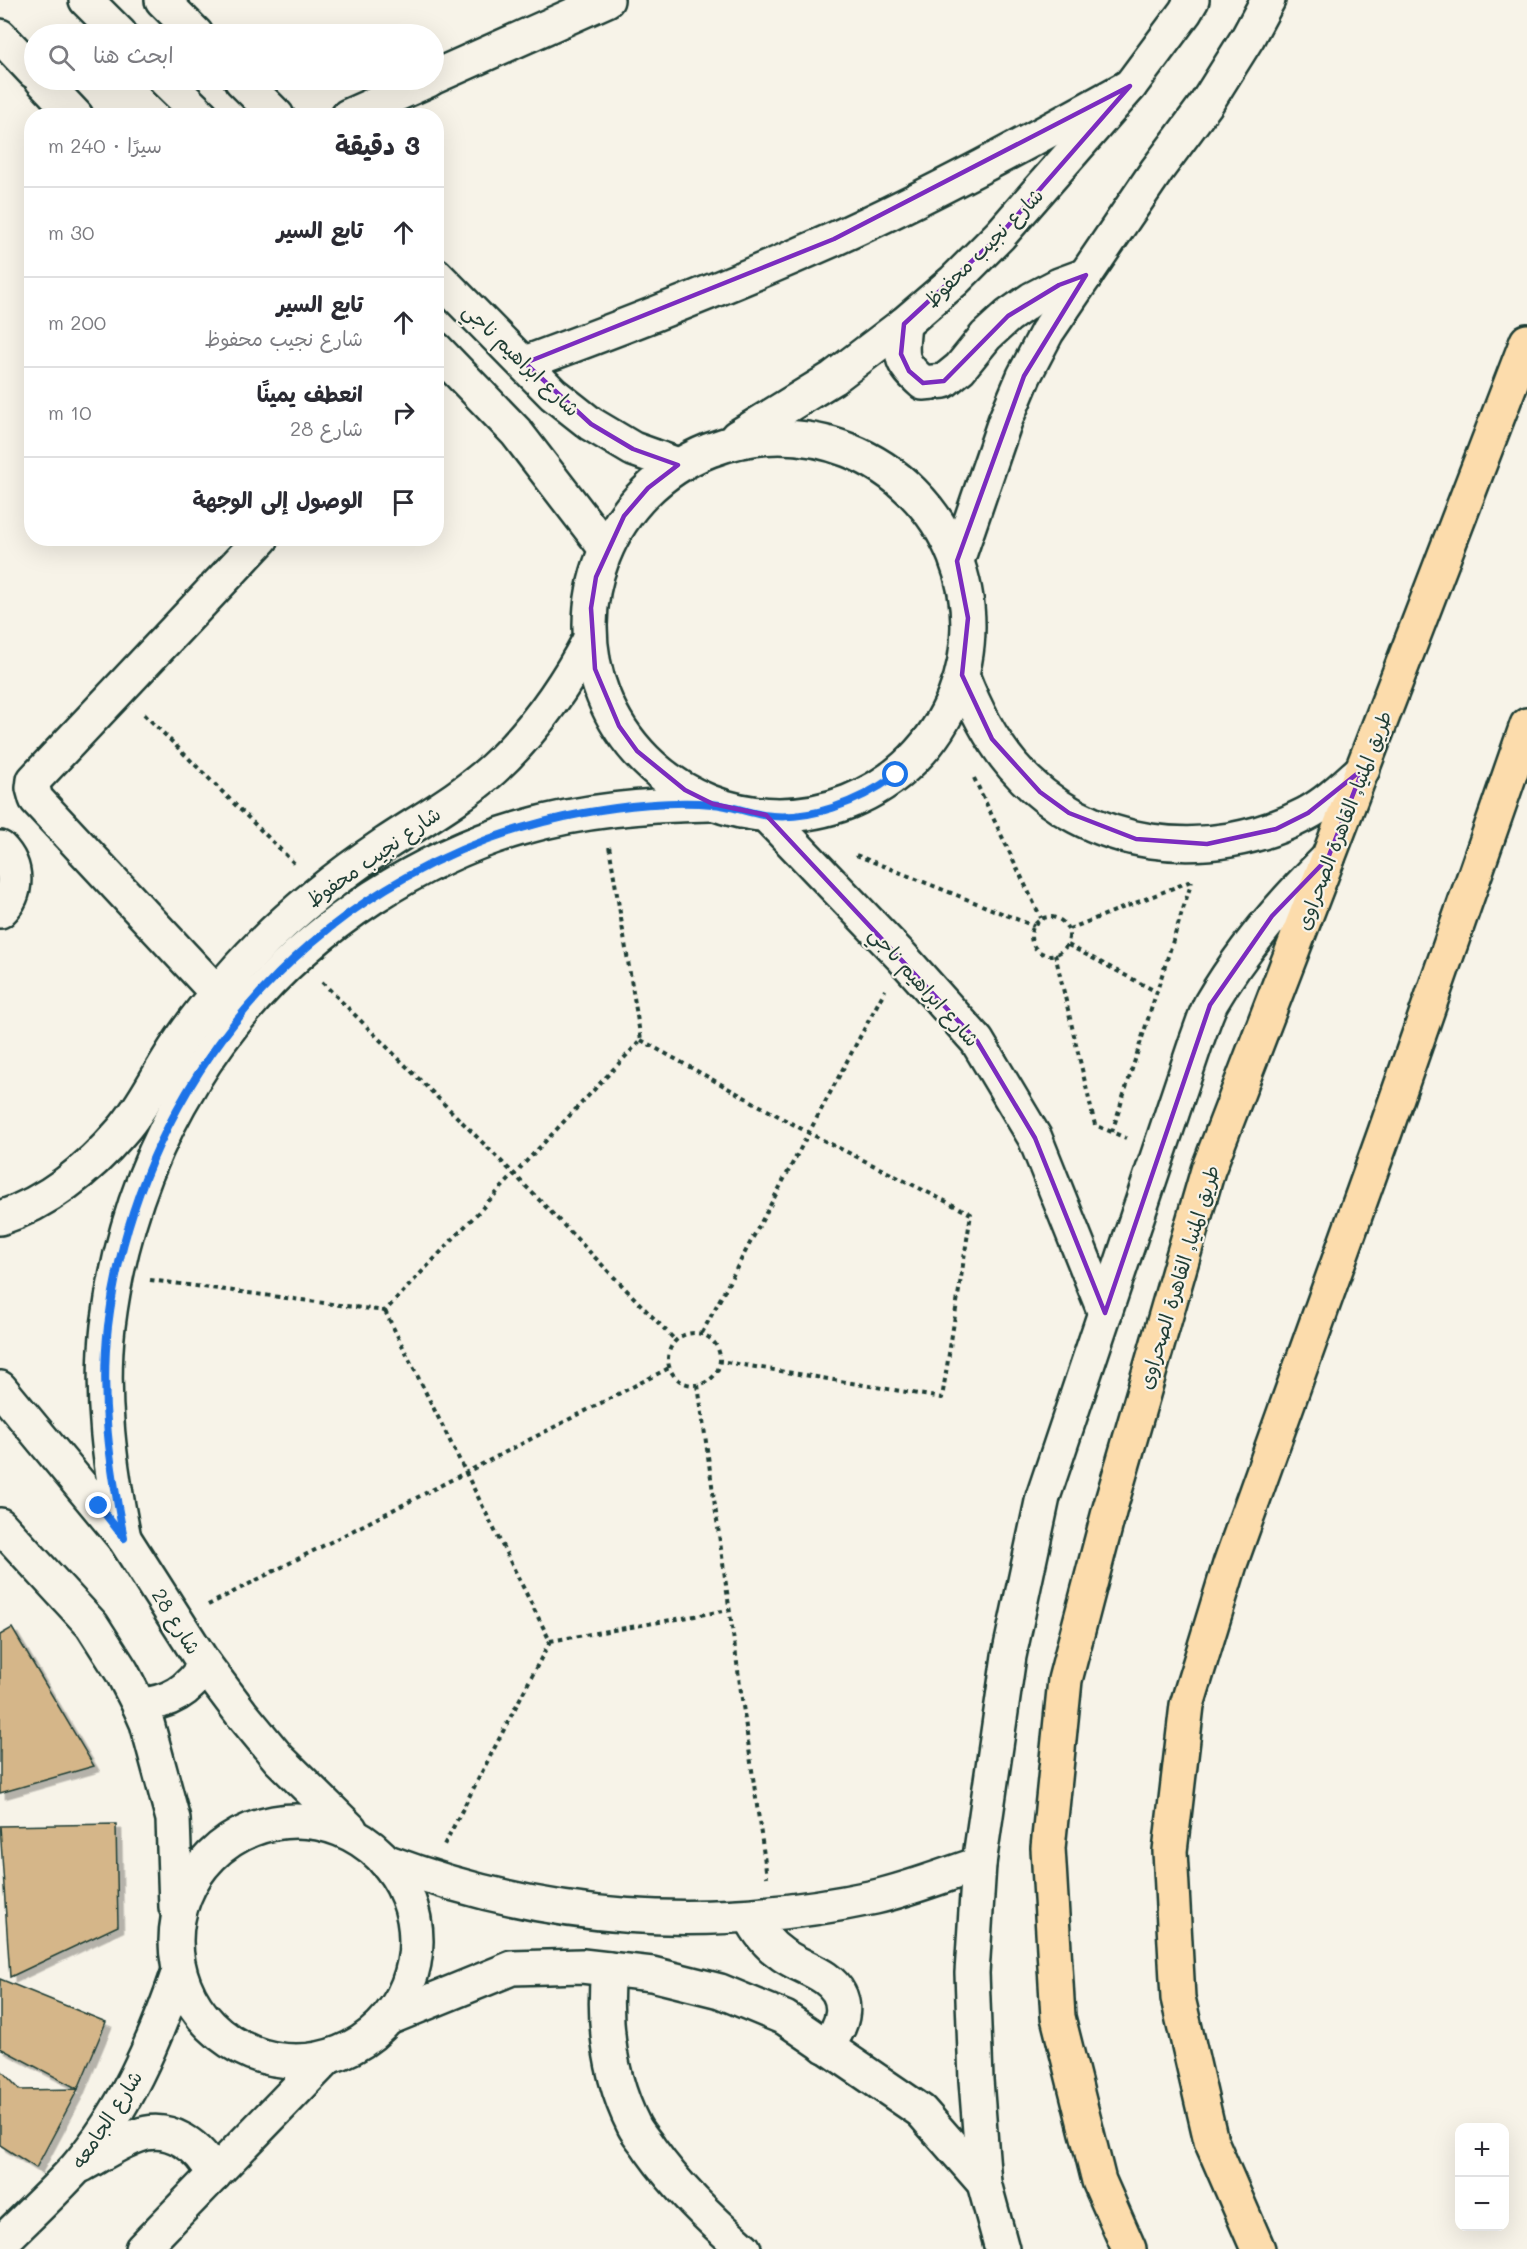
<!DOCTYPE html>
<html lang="ar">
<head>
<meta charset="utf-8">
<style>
	body { margin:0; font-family:Mali,"Playpen Sans Arabic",sans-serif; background:#f7f7f7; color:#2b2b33; direction:rtl }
	.controls { position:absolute; right:18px; bottom:18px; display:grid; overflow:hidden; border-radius:12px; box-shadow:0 6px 24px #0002 }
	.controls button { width:54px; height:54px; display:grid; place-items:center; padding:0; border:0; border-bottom:2px solid #e1e1e2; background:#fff; color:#2b2b33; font:30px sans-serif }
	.stop { position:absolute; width:18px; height:18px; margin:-14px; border:4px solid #1a73e8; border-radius:50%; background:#fff }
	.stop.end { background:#1a73e8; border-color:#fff; box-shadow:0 2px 6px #0008 }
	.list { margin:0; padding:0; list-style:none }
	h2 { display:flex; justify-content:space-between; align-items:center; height:78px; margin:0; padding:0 24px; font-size:26px }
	h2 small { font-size:20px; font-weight:400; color:#7c7c81 }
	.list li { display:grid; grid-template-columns:39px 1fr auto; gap:18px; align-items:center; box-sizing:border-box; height:90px; padding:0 24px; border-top:2px solid #e1e1e2 }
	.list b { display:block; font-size:22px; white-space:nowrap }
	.list p { margin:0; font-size:20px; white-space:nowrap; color:#7c7c81 }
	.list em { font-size:20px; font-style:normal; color:#7c7c81 }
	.icon { flex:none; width:33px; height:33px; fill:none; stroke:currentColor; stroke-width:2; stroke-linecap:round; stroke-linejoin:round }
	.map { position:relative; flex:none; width:1527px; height:2249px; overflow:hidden; direction:ltr }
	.search { position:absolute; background:#fff; box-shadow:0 6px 24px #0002; left:24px; top:24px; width:420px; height:66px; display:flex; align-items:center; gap:15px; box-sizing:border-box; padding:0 21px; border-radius:33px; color:#7c7c81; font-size:22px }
	.panel { position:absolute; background:#fff; box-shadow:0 6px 24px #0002; left:24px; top:108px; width:420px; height:438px; border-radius:24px; direction:rtl }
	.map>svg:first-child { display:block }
</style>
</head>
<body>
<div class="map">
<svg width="1527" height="2249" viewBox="0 0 1527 2249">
	<defs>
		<filter id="shadow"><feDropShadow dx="5.5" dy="5.5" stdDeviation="0" flood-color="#0004"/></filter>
	</defs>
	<rect width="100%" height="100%" fill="#f7f3e8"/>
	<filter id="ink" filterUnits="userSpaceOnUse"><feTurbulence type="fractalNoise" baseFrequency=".0167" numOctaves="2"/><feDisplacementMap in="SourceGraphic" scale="12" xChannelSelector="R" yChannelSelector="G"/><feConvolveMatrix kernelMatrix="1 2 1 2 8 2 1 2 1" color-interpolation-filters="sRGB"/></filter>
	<g filter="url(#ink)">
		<!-- building -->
		<g fill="#d5b689" stroke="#1f3d34" stroke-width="1.5" filter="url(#shadow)">
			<path d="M 12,1628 L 94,1766 L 0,1793 L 0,1635 Z"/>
			<path d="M 116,1824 L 118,1926 L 10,1977 L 0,1826 Z"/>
			<path d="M 0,1979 L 106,2022 L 78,2089 L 0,2048 Z"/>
			<path d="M 0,2069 L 20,2090 L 78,2089 L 36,2168 L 0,2145 Z"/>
		</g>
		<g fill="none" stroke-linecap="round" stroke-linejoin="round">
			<defs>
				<g id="minor">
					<path d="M 86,0 L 120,34"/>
					<path d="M 162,0 L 196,34"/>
					<path d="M 0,36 L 34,72"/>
					<path d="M 434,77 L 607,0"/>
					<path d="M 42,80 L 76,116"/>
					<path d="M 165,80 L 202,116"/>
					<path d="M 241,80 L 277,116"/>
					<path d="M 348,116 L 429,80"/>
					<path d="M 436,275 L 553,394 L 591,424 L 633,449 L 678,465"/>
					<path d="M 904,324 C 901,356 898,361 923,383 L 944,381 L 960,368 L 986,336 L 1008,316 L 1032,299 L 1059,285 L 1086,275"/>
					<path d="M 436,349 L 516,432 L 606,549"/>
					<path d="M 525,363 C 629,325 731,285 832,240 C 934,194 1032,140 1130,86"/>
					<circle cx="779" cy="626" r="189"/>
					<path d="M 737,437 L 833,378 L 904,324 L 954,281 L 1000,235 L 1130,86 L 1185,12 L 1192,0"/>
					<path d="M 957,561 L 1005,421 L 1024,376 L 1047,332 L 1157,170 L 1206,104 L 1248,37 L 1268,0"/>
					<path d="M 962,675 C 975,709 990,739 1013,766 C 1086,851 1210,865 1306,814 C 1327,803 1345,785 1363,769"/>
					<path d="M 766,815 L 902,957 L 977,1041 L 1035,1138 L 1105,1313"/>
					<path d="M 0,848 C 18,866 19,893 0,911"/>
					<path d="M 217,993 L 36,799 L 33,788 L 34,780 L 262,538"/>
					<path d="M 0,1218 C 47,1203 89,1169 121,1132 C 140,1111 153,1084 168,1060 C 185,1032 206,1005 228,980 C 273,927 327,883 385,844 C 421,820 461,798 493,769 C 534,731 564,688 590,639"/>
					<path d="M 0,1388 L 124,1538 L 205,1665 L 241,1713 L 279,1759 L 350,1829"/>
					<path d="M 0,1525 L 92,1625 L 122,1672 L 139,1705 L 147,1723 L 173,1819 L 176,1907"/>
					<path d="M 124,1538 C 110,1468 100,1397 108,1326 C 130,1148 223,995 373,897 C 418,868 469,843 521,828 C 583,810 646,805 710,804"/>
					<path d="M 139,1705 C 169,1703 189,1691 205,1665"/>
					<circle cx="296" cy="1941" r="120"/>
					<path d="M 385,1861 C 548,1922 705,1933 875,1897 C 910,1889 945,1875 979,1864"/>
					<path d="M 750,1916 C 758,1932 768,1945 783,1955 C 796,1964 812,1969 825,1978 C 852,1997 845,2026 825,2046"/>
					<path d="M 608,1969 C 603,2023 609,2077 634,2126 C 638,2134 645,2141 650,2149 C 677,2187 709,2218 744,2249"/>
					<path d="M 389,2018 L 512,1968 L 582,1966 L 652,1974 L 720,1991 L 785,2018 L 921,2111 L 984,2183"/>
					<path d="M 82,2165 C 100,2155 118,2143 137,2136 C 169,2123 201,2147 214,2175"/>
					<path d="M 0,2244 C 25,2219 51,2195 75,2169 C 124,2113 155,2041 179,1971"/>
					<path d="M 142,2249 L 326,2059"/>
					<path d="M 1002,2249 L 984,2183 L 976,2080 L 972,1973 L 979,1864 L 1009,1656 L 1043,1497 L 1196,1042 C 1201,1029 1205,1015 1211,1003 C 1243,948 1284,901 1328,858"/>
				</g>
				<g id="highway">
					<path d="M 1129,2249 L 1099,2181 L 1058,2017 L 1048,1848 L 1065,1680 L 1110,1508 L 1208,1170 L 1527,341"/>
					<path d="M 1258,2249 L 1211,2141 L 1178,1998 L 1170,1851 L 1187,1705 L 1230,1564 L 1385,1132 L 1527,725"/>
				</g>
			</defs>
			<!-- minor casing -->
			<use href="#minor" stroke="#1f3d34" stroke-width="38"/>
			<!-- highway casing -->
			<use href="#highway" stroke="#1f3d34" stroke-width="38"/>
			<!-- path -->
			<g stroke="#1f3d34" stroke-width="4" stroke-dasharray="4.5 4.5" stroke-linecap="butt">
				<path d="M 144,714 L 296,865"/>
				<path d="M 974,778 L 1041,918"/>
				<path d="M 856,855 L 1034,926"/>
				<circle cx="1050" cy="936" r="19"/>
				<path d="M 1069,929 L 1191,881"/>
				<path d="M 1068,945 L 1157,992"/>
				<path d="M 1055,954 L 1095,1125 L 1126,1138"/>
				<path d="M 322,982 L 514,1174 L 675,1340"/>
				<path d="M 641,1040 L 809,1133 L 971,1214 L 942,1398 L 720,1361"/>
				<path d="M 1112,1132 L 1192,881"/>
				<path d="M 150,1280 L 385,1311 L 641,1040 L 609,846"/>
				<path d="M 385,1311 L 550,1641 L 444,1845"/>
				<circle cx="694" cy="1359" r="26"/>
				<path d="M 702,1333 L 885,990"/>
				<path d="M 698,1385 L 767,1877"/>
				<path d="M 208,1605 L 669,1368"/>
				<path d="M 550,1641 L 729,1610"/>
			</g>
			<!-- minor -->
			<use href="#minor" stroke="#f7f3e8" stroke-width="33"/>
			<!-- highway -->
			<use href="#highway" stroke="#fcdcac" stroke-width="33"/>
		</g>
	</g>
	<g fill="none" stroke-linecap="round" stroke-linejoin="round" filter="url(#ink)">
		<!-- route -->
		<path stroke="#1a73e8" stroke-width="8" d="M 99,1506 L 124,1538 C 110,1468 100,1397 108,1326 C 139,1070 328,860 584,813 C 621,806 675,800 712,804 C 729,805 746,812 763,815 C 809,822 859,802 896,775"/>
	</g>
	<!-- marked area -->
	<path fill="none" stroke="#7b2cbf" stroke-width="4.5" stroke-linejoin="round" d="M 1130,86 L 1000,235 L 904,324 L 901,354 L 909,371 L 923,383 L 944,381 L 1008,316 L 1059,285 L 1086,275 L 1024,376 L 957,561 L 968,618 L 962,675 L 992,739 L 1040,792 L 1069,813 L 1136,839 L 1207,844 L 1276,829 L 1308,813 L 1363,769 L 1328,858 L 1272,916 L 1210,1005 L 1105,1313 L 1035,1138 L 977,1041 L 766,815 L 713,804 L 685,790 L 637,751 L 619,726 L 595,669 L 591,608 L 596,577 L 624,516 L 648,488 L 678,465 L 633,449 L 591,424 L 525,363 L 834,239 Z"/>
	<g text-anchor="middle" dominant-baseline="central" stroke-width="4.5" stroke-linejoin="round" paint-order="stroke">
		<!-- street labels -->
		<g font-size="20" fill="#1f3d34" stroke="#f7f3e8">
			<text transform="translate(983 247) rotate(-45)">شارع نجيب محفوظ</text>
			<text transform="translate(522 359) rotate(44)">شارع ابراهيم ناجي</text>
			<text transform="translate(1343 820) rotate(-69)">طريق المنيا, القاهرة الصحراوى</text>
			<text transform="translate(373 856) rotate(-35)">شارع نجيب محفوظ</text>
			<text transform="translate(925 986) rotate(48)">شارع ابراهيم ناجي</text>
			<text transform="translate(1178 1277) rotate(-73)">طريق المنيا, القاهرة الصحراوى</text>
			<text transform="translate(177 1621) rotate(58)">شارع 28</text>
			<text transform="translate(106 2119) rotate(-57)">شارع الجامعه</text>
		</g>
	</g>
</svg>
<div class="controls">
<button>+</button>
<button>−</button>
</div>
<div class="stop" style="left:896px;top:775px"></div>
<div class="stop end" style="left:99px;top:1506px"></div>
<div class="search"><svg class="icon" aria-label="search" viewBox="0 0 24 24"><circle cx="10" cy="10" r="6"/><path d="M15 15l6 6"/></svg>ابحث هنا</div>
<section class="panel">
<h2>3 دقيقة<small>سيرًا · 240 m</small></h2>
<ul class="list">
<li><svg class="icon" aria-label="ahead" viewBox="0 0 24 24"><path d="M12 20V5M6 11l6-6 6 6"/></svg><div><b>تابع السير</b></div><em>30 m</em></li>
<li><svg class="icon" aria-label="ahead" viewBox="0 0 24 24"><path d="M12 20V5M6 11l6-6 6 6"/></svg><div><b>تابع السير</b><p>شارع نجيب محفوظ</p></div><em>200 m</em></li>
<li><svg class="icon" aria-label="right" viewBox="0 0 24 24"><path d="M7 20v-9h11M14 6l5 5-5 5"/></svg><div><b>انعطف يمينًا</b><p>شارع 28</p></div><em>10 m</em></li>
<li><svg class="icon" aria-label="arrive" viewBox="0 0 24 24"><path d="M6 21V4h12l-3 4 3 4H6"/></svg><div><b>الوصول إلى الوجهة</b></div></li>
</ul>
</section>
</div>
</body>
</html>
